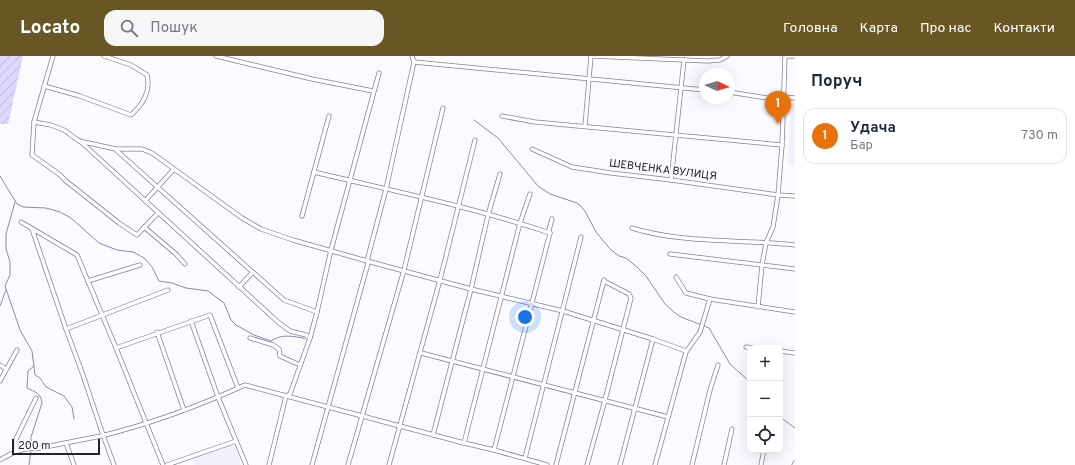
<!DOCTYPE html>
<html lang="uk">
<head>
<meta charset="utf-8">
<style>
	body { margin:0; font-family:Overpass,sans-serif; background:#f6f6f7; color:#1f2937 }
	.controls { position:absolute; right:12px; bottom:12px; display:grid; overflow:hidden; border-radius:8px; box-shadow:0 4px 16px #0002 }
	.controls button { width:36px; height:36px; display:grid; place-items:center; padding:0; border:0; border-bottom:1px solid #e0e1e3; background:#fff; color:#1f2937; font:20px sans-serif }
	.compass { position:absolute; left:699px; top:12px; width:36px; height:36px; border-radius:50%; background:#fff; box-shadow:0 4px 16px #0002; rotate:94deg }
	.scale { position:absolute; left:12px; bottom:10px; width:88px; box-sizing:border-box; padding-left:4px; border:2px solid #24232a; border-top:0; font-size:11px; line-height:14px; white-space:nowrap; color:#24232a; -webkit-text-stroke:3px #fbfbff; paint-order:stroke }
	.you { position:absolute; left:525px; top:261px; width:14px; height:14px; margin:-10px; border:3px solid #fff; border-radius:50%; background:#1a73e8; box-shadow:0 0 0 6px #1a73e833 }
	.badge { display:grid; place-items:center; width:26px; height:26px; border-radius:50%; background:#695625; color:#fff; font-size:13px; font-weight:700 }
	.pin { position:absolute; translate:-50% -33px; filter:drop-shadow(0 1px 2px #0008) }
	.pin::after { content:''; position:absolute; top:21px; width:14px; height:12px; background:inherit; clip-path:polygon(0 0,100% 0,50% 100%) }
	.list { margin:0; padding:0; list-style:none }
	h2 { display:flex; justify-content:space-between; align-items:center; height:52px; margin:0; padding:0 16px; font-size:17px }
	h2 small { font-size:13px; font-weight:400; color:#747a83 }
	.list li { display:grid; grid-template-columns:26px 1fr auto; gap:12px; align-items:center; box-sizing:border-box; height:56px; margin:0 8px 8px; padding:0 8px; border:1px solid #e0e1e3; border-radius:12px }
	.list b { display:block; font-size:15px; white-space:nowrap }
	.list p { margin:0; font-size:13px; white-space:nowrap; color:#747a83 }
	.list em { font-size:13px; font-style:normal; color:#747a83 }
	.icon { flex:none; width:22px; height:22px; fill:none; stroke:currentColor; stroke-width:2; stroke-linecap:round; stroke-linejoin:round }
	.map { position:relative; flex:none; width:795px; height:409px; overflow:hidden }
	header { display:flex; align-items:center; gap:24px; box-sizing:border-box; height:56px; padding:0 20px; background:#695625; color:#fff }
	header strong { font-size:19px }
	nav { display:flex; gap:22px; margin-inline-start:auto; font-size:14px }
	.search { width:280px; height:36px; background:#f6f6f7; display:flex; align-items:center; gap:10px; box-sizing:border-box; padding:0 14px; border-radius:12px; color:#747a83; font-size:15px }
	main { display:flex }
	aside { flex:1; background:#fff }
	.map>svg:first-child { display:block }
</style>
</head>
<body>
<header>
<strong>Locato</strong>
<div class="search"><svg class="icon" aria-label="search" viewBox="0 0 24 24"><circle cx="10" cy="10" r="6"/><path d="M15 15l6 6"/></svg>Пошук</div>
<nav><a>Головна</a><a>Карта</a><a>Про нас</a><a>Контакти</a></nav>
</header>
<main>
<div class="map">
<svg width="795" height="409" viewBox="0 0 795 409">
	<defs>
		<pattern id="garden-furrows" width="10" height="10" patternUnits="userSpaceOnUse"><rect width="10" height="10" fill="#dcd5fc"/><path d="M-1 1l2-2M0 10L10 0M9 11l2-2" fill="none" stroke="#bdb7d8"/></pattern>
	</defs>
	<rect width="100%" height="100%" fill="#fbfbff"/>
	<!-- built -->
	<g fill="#f2f0fc">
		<path d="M 791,47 L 795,47 L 795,110 L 788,110 Z"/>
		<path d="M 233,387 L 241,409 L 195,409 L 193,402 Z"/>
	</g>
	<!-- garden -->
	<path fill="url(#garden-furrows)" d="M 0,0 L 23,0 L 8,68 L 0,68 Z"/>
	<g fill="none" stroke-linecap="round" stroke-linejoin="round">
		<!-- stream -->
		<g stroke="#9086b6" stroke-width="1">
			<path d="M 474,64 L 498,82 L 538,130 L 550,138 L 577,147 L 582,151 L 586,157 L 596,176 L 610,193 L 619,200 L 626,202 L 637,211 L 646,220 L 665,248 L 675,257 L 681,261 L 709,272 L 730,308 L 750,326"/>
			<path d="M 0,120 L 17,148 L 23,151 L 46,152 L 60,156 L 71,162 L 99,187 L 117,194 L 133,196 L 139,199 L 144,202 L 152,211 L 159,225 L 172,227 L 186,232 L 208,235 L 224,247 L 231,264 L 236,269 L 254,279 L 271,285 C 281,278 291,280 303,282 L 305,283"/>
			<path d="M 15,146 L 6,178 L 6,193 L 10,206 L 10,219 L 5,230 L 20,274 L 32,295 L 35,319 L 40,322 L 46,331 L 64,340 L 72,351 L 74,363"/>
			<path d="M 0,250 L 6,234"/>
			<path d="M 780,361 L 795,372"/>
			<path d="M 31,391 L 31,381 L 42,347 C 41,337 35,336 27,332 L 28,315 L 34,310"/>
			<path d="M 29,409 L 31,394"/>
		</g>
		<defs>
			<g id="minor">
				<path d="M 53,0 L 34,66 L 51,69 L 64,74 L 79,85 L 116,93 L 142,93 L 152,97 L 242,162 L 261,173 L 293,184 L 367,205 L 471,233 L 563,255 L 653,283 L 620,409"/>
				<path d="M 216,0 L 312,23 L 373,35"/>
				<path d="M 592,0 L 707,5 L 720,4 L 727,0"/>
				<path d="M 787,0 L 795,0"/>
				<path d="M 414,6 L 705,34"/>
				<path d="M 44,30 L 80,40 L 131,59 C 143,48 151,36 147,19 L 131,9 L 104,0"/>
				<path d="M 729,36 L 780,44 L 783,41 L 795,42"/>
				<path d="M 502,60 L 535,66 L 782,89"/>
				<path d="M 34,66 L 32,99 L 59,118 L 66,125 L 119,167 L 137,179 L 158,157"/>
				<path d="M 585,70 L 591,0"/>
				<path d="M 80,85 L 278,266 L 290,275 L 306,279 L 310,282"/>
				<path d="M 532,93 L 572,111 L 611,117 L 671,124 L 778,139 L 795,140"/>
				<path d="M 116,94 L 284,244 L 317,256"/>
				<path d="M 314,116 C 393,135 473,151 550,177"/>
				<path d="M 671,124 L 684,4"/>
				<path d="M 145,145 L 174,113"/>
				<path d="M 302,160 L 329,60"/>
				<path d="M 21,166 L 77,199 L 116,292 L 163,409"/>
				<path d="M 144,171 L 176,198 L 185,208"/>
				<path d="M 632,172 C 684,188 741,183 795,189"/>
				<path d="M 32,173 L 66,273 L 83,319 L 103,379 L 114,409"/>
				<path d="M 670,198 L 795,213"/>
				<path d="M 676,221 L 686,237 L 710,243 L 795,256"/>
				<path d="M 88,225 L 140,209"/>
				<path d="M 239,231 L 253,216"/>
				<path d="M 758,251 L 762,209 L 766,187 L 773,171 L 778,139 L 782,89 L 785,0"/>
				<path d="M 191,265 L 218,341 L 246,409"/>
				<path d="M 66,273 L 168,234"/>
				<path d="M 157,276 L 184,354"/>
				<path d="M 250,282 L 273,289 L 279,293 L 280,300 L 300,309"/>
				<path d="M 653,283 L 686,295"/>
				<path d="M 746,291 L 755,292"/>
				<path d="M 116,292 L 210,259 L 238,332"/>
				<path d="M 780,295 L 795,297"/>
				<path d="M 421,297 L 668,361"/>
				<path d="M 0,309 L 6,313"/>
				<path d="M 0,325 L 17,294"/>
				<path d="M 433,379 L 471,233 L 488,159 L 500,118"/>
				<path d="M 66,387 L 74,409"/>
				<path d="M 464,387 L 520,167 L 530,138"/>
				<path d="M 494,394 L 550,177 L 549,174 L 552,163"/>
				<path d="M 16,396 L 16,383 L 36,342"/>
				<path d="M 525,402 L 581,181"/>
				<path d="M 0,404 C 8,399 16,395 25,393 C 30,392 35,393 40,392 C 61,388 81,384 101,380 C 150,368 199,350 245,329 L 464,387 L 494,394 L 547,409"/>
				<path d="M 167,409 L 236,385"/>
				<path d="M 269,409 L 286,340 L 290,338 L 310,282 L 317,256 L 331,194 L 379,17"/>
				<path d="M 312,409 L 368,207 L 367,205 L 386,133 L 414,6 L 412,0"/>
				<path d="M 348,409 L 404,214 L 443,52"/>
				<path d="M 389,409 L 440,224 L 475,84"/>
				<path d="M 556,409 L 604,224"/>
				<path d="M 587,409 L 605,344 L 631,242 L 629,238 L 604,225"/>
				<path d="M 655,409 L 686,296 L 700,276 L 710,243"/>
				<path d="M 692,409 L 710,334 L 718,309"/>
				<path d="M 724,409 L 732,373"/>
				<path d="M 761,409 L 764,394"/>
				<path d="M 794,409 L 795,407"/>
			</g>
		</defs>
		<!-- minor casing -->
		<use href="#minor" stroke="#868295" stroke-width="5"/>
		<!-- minor -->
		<use href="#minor" stroke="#fff" stroke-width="3.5"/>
	</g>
	<g text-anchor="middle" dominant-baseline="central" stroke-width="4" stroke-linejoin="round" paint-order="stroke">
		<!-- street labels -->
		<g font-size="11" fill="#24232a" stroke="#fbfbff">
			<text transform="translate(663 114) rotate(7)">ШЕВЧЕНКА ВУЛИЦЯ</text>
		</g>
	</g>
</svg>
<div class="controls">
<button>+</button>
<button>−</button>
<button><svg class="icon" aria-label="locate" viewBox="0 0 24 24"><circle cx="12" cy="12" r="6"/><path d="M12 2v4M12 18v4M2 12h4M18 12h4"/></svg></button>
</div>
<svg class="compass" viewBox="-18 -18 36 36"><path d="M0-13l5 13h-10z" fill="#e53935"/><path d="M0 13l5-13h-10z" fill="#747a83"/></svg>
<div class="scale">200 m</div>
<div class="you"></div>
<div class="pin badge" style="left:778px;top:68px;background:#e8710a">1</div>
</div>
<aside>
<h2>Поруч<small></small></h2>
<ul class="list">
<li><span class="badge" style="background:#e8710a">1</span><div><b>Удача</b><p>Бар</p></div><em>730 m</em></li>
</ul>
</aside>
</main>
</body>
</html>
